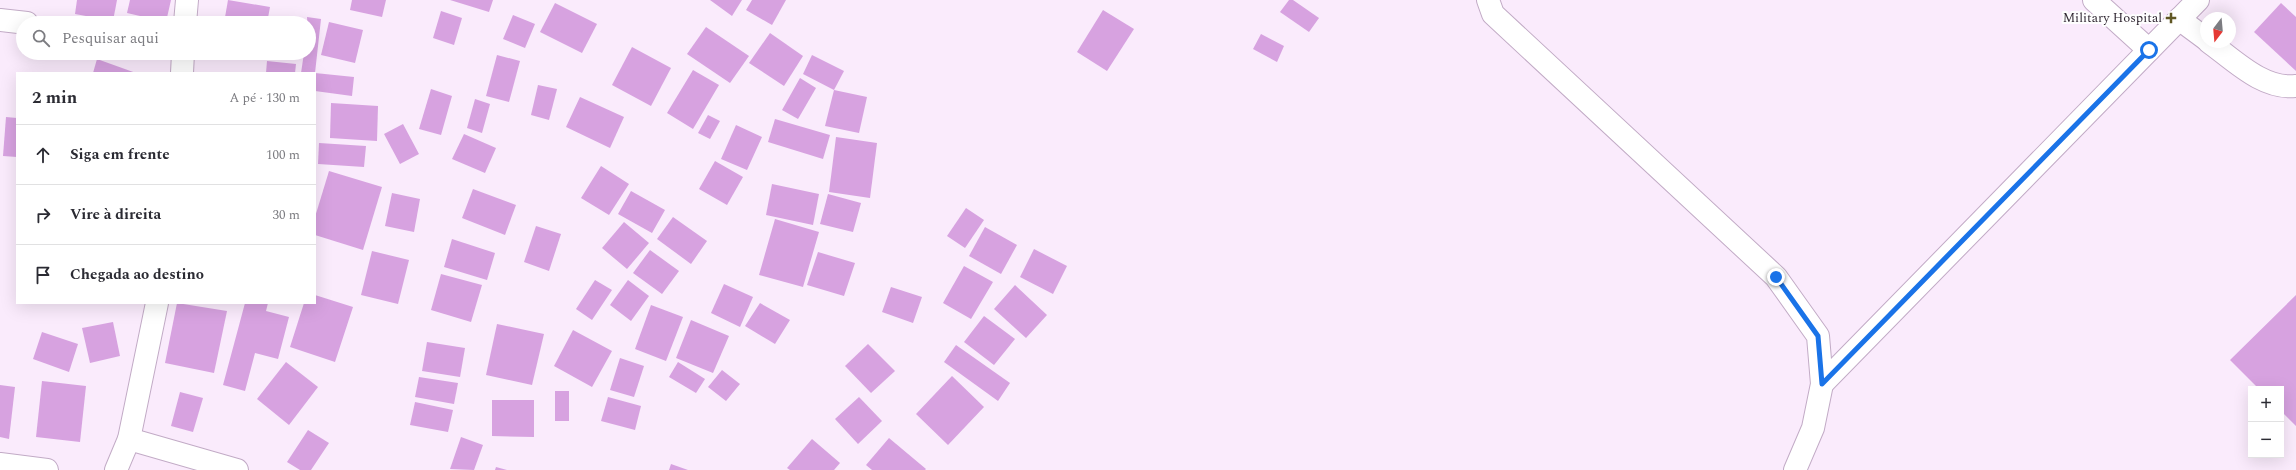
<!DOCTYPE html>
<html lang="pt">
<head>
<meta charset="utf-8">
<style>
	body { margin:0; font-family:Spectral,serif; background:#f2f2f3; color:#2b2b33 }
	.controls { position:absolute; right:12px; bottom:12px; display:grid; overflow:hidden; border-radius:0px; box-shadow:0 4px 16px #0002 }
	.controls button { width:36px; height:36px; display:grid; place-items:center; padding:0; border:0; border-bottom:1px solid #e1e1e2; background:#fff; color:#2b2b33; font:20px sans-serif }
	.compass { position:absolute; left:2200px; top:12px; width:36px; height:36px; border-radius:50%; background:#fff; box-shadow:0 4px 16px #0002; rotate:196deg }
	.stop { position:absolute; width:12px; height:12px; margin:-9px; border:3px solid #1a73e8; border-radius:50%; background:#fff }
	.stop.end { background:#1a73e8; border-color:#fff; box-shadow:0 1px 4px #0008 }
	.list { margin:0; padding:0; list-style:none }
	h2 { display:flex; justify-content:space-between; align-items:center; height:52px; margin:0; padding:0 16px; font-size:17px }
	h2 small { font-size:13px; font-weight:400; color:#7c7c81 }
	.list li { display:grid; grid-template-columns:26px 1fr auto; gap:12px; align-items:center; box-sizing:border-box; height:60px; padding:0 16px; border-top:1px solid #e1e1e2 }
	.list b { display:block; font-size:15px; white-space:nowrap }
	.list em { font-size:13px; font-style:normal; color:#7c7c81 }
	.icon { flex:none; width:22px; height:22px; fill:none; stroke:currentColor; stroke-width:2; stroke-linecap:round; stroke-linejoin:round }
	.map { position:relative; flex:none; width:2296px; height:470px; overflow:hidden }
	.search { position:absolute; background:#fff; box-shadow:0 4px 16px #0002; left:16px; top:16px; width:300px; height:44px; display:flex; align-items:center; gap:10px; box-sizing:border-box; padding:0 14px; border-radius:22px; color:#7c7c81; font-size:15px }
	.panel { position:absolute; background:#fff; box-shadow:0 4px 16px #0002; left:16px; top:72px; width:300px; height:232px; border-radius:0px }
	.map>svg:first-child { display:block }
</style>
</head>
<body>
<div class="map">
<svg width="2296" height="470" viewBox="0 0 2296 470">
	<rect width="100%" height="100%" fill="#faebfc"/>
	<!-- building -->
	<g fill="#d7a2e0">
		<path d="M 77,0 L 117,0 L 113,21 L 75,14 Z"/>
		<path d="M 130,0 L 171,0 L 166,22 L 127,13 Z"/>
		<path d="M 228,0 L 270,7 L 267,23 L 224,23 Z"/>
		<path d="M 352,0 L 386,0 L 382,17 L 350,10 Z"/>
		<path d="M 450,0 L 493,0 L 489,12 Z"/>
		<path d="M 710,0 L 742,0 L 732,16 Z"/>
		<path d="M 752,0 L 786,0 L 772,25 L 746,10 Z"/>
		<path d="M 1289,0 L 1293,0 L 1319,18 L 1309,32 L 1280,12 Z"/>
		<path d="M 555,3 L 597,24 L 582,53 L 540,32 Z"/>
		<path d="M 2281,3 L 2296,17 L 2296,71 L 2254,32 Z"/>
		<path d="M 1103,10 L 1134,29 L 1107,71 L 1077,52 Z"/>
		<path d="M 441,11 L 462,18 L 454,45 L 433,38 Z"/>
		<path d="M 513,15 L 535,24 L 525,48 L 503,39 Z"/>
		<path d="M 307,17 L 321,19 L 315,73 L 354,77 L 352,96 L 315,91 L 315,73 L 301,73 L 304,53 L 309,53 Z"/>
		<path d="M 329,22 L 363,30 L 355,63 L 321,55 Z"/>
		<path d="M 706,27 L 749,56 L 730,83 L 687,54 Z"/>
		<path d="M 770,33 L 803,56 L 784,86 L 749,63 Z"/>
		<path d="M 1261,34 L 1284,46 L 1277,62 L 1253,49 Z"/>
		<path d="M 632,47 L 671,68 L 651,106 L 612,85 Z"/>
		<path d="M 497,55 L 520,61 L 509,102 L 486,96 Z"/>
		<path d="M 812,55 L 844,71 L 834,90 L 803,74 Z"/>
		<path d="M 97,59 L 136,73 L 93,73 Z"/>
		<path d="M 267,61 L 296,64 L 295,73 L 266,73 Z"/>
		<path d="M 693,70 L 719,85 L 693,129 L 667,113 Z"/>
		<path d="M 800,78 L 816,88 L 798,119 L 782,110 Z"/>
		<path d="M 538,85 L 557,89 L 549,120 L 531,115 Z"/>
		<path d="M 431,89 L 452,96 L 441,135 L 419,129 Z"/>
		<path d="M 834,90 L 867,97 L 859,133 L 825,126 Z"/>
		<path d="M 580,97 L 624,117 L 610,148 L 566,127 Z"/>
		<path d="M 475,99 L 490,104 L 482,133 L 467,128 Z"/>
		<path d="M 331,103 L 378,106 L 377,141 L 330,138 Z"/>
		<path d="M 708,115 L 720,121 L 710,139 L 698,133 Z"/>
		<path d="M 6,117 L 17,118 L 17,157 L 3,156 Z"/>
		<path d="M 775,119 L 830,135 L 823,159 L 768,142 Z"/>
		<path d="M 403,124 L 419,154 L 400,164 L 384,134 Z"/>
		<path d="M 736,125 L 762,137 L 747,170 L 721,159 Z"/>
		<path d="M 464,134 L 496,148 L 485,173 L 452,159 Z"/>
		<path d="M 836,137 L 877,143 L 870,198 L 829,192 Z"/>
		<path d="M 319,143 L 366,146 L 364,167 L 318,164 Z"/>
		<path d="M 715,161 L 743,177 L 727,205 L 699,189 Z"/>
		<path d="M 601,166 L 629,184 L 609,215 L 581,198 Z"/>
		<path d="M 329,171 L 382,187 L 363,250 L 315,235 L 315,217 Z"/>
		<path d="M 772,184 L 819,194 L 813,225 L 766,215 Z"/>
		<path d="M 473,189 L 516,205 L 505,235 L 462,218 Z"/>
		<path d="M 631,191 L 665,210 L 652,233 L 618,214 Z"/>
		<path d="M 392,193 L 420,199 L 414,232 L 385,226 Z"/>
		<path d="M 828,194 L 861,203 L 853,232 L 820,224 Z"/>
		<path d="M 966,208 L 984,220 L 965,248 L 947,236 Z"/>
		<path d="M 673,217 L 707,241 L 691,264 L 657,239 Z"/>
		<path d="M 775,219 L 819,232 L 803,287 L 759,275 Z"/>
		<path d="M 624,222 L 649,243 L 627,269 L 602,248 Z"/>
		<path d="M 536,226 L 561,234 L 549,271 L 524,262 Z"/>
		<path d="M 985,227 L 1017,245 L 1001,274 L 969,256 Z"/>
		<path d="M 452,239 L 495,253 L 487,280 L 444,267 Z"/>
		<path d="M 1034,249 L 1067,266 L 1053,294 L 1020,277 Z"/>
		<path d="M 650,250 L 679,271 L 662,294 L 633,273 Z"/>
		<path d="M 372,251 L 409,260 L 398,304 L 361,295 Z"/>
		<path d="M 818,252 L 855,263 L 844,296 L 807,285 Z"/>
		<path d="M 964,266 L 993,282 L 971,319 L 943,303 Z"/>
		<path d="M 441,274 L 482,285 L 471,322 L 431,310 Z"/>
		<path d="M 595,280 L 612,290 L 592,320 L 576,309 Z"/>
		<path d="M 628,280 L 649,296 L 631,321 L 610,305 Z"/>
		<path d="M 724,284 L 753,297 L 740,327 L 711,313 Z"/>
		<path d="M 1015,285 L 1047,315 L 1026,338 L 994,309 Z"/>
		<path d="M 891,287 L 922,297 L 913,323 L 882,312 Z"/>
		<path d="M 315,295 L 353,307 L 335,362 L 290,347 L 304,303 L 315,303 Z"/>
		<path d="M 2296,295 L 2296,426 L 2281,411 L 2281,389 L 2259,389 L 2230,360 Z"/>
		<path d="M 177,303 L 227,311 L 214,373 L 165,363 Z"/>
		<path d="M 245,303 L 268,303 L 266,311 L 289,317 L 278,359 L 255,353 L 245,391 L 223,385 Z"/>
		<path d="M 760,303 L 790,320 L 775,344 L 745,326 Z"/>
		<path d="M 651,305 L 683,317 L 666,361 L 635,349 Z"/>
		<path d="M 984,316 L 1015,339 L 994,365 L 964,342 Z"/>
		<path d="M 691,320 L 729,336 L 713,373 L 676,358 Z"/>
		<path d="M 113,322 L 120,356 L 90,363 L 82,328 Z"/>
		<path d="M 497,324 L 544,334 L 532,385 L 486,375 Z"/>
		<path d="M 573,330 L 612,351 L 592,387 L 554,366 Z"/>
		<path d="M 42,332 L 78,344 L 69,372 L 33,359 Z"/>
		<path d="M 427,342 L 465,348 L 460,377 L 422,371 Z"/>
		<path d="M 868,344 L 895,371 L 871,393 L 845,366 Z"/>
		<path d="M 956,345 L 1010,383 L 998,401 L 944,362 Z"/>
		<path d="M 620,358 L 644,366 L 634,397 L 610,390 Z"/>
		<path d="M 286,362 L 318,387 L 289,425 L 257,399 Z"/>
		<path d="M 678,362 L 705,379 L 696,393 L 669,377 Z"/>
		<path d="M 722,370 L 740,384 L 726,401 L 708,387 Z"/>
		<path d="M 952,376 L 984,407 L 948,445 L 916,414 Z"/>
		<path d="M 419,377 L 458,383 L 454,404 L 415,397 Z"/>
		<path d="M 42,381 L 86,386 L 80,442 L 36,437 Z"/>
		<path d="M 0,385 L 15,387 L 9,439 L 0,437 Z"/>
		<rect x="555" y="391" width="14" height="30"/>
		<path d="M 180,392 L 203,398 L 193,432 L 171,426 Z"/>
		<path d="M 608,397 L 641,406 L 635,430 L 601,421 Z"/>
		<path d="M 859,397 L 882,421 L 858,444 L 835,419 Z"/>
		<path d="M 492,400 L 534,400 L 534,437 L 492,436 Z"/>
		<path d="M 415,402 L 453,410 L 448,432 L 410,425 Z"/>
		<path d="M 308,430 L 329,443 L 311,470 L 300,470 L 287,462 Z"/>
		<path d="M 461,437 L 483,445 L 474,470 L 450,469 Z"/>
		<path d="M 889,438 L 926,469 L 925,470 L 872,470 L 866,465 Z"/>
		<path d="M 812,439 L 840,463 L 834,470 L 790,470 L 787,468 Z"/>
		<path d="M 671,464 L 688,470 L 669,470 Z"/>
		<path d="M 496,467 L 507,470 L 495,470 Z"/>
	</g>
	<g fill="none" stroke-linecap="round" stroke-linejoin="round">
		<defs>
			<g id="minor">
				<path d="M 1488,0 L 1493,14 L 1776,277 L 1818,336 L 1822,384 L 1813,428 L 1795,470"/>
				<path d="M 2094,0 L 2149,50"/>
				<path d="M 2179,19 L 2206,39"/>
				<path d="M 0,20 L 27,23"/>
				<path d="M 185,23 L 187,0"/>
				<path d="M 2209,42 C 2234,60 2263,90 2296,86"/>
				<path d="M 182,73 L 183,53"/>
				<path d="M 1822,384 L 2198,0"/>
				<path d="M 129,439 L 237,470"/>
				<path d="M 0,464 L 47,470"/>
				<path d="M 116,470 L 129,439 L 157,303"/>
			</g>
		</defs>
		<!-- minor casing -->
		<use href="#minor" stroke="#c2abc6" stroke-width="24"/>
		<!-- minor -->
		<use href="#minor" stroke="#fff" stroke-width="22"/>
	</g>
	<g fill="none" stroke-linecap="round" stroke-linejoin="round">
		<!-- route -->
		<path stroke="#1a73e8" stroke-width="5" d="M 1776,277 L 1818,336 L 1822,384 L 2149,50"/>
	</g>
	<!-- markers -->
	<path fill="#605724" stroke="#fefefe" stroke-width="1.5" d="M2169 12h4v4h4v4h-4v4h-4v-4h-4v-4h4z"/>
	<g text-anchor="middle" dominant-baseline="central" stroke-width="4" stroke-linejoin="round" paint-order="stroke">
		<!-- poi labels -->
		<g font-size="13" fill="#312833" stroke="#fefefe" text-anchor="end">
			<text x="2162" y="18">Military Hospital</text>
		</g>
	</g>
</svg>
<div class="controls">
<button>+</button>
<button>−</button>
</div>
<svg class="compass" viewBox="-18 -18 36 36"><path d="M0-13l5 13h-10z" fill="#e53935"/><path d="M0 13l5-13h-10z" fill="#7c7c81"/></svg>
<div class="stop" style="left:2149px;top:50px"></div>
<div class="stop end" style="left:1776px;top:277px"></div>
<div class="search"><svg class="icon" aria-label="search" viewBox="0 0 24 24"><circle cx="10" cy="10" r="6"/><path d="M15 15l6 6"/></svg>Pesquisar aqui</div>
<section class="panel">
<h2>2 min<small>A pé · 130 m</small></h2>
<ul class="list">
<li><svg class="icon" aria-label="ahead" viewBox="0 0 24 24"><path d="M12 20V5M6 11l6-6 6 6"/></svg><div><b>Siga em frente</b></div><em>100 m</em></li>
<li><svg class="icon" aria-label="right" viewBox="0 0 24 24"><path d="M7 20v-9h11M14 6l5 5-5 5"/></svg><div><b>Vire à direita</b></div><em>30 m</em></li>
<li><svg class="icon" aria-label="arrive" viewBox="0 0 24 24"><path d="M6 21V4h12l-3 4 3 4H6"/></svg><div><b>Chegada ao destino</b></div></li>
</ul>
</section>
</div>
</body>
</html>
